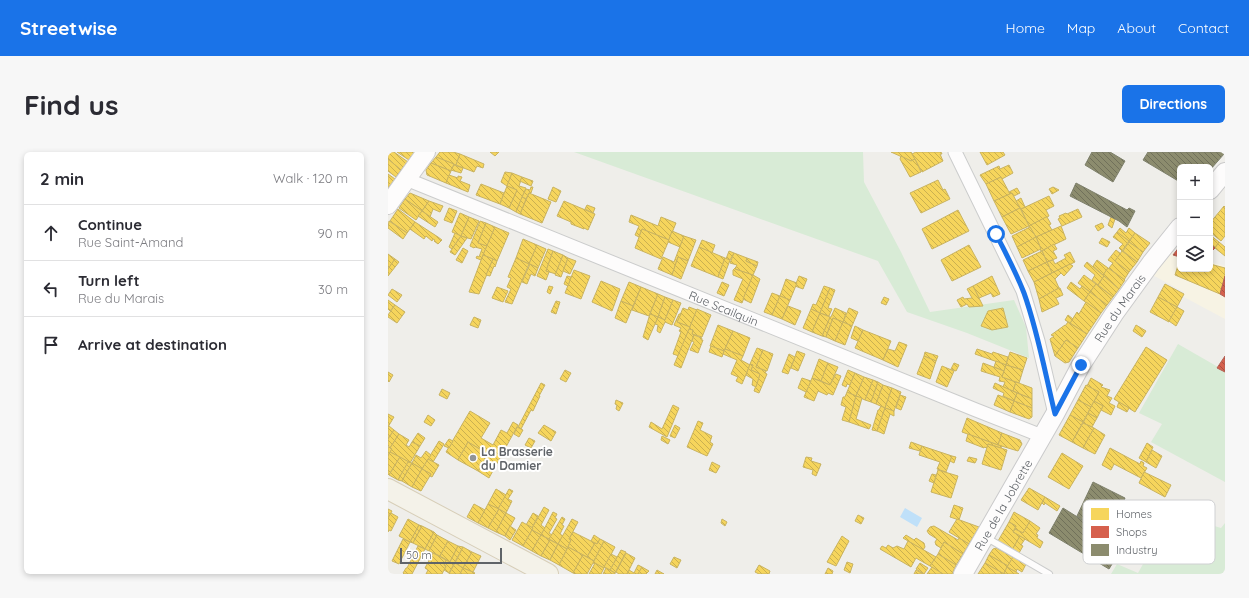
<!DOCTYPE html>
<html lang="en">
<head>
<meta charset="utf-8">
<style>
	body { margin:0; font-family:Quicksand,sans-serif; background:#f7f7f7; color:#2b2b33 }
	.controls { position:absolute; right:12px; top:12px; display:grid; overflow:hidden; border-radius:6px; box-shadow:0 2px 6px #0003 }
	.controls button { width:36px; height:36px; display:grid; place-items:center; padding:0; border:0; border-bottom:1px solid #e1e1e2; background:#fff; color:#2b2b33; font:20px sans-serif }
	.scale { position:absolute; left:12px; bottom:10px; width:102px; box-sizing:border-box; padding-left:4px; border:2px solid #5f6368; border-top:0; font-size:11px; line-height:14px; white-space:nowrap; color:#5f6368; -webkit-text-stroke:3px #fff; paint-order:stroke }
	.stop { position:absolute; width:12px; height:12px; margin:-9px; border:3px solid #1a73e8; border-radius:50%; background:#fff }
	.stop.end { background:#1a73e8; border-color:#fff; box-shadow:0 1px 4px #0008 }
	.list { margin:0; padding:0; list-style:none }
	h2 { display:flex; justify-content:space-between; align-items:center; height:52px; margin:0; padding:0 16px; font-size:17px }
	h2 small { font-size:13px; font-weight:400; color:#7c7c81 }
	.list li { display:grid; grid-template-columns:26px 1fr auto; gap:12px; align-items:center; box-sizing:border-box; height:56px; padding:0 16px; border-top:1px solid #e1e1e2 }
	.list b { display:block; font-size:15px; white-space:nowrap }
	.list p { margin:0; font-size:13px; white-space:nowrap; color:#7c7c81 }
	.list em { font-size:13px; font-style:normal; color:#7c7c81 }
	.icon { flex:none; width:22px; height:22px; fill:none; stroke:currentColor; stroke-width:2; stroke-linecap:round; stroke-linejoin:round }
	.map { position:relative; flex:none; width:837px; height:422px; overflow:hidden; border-radius:6px }
	header { display:flex; align-items:center; gap:24px; box-sizing:border-box; height:56px; padding:0 20px; background:#1a73e8; color:#fff }
	header strong { font-size:19px }
	nav { display:flex; gap:22px; margin-inline-start:auto; font-size:14px }
	.intro { display:flex; align-items:center; justify-content:space-between; box-sizing:border-box; height:96px; padding:0 24px }
	h1 { margin:0; font-size:28px }
	.button { padding:10px 18px; border-radius:6px; background:#1a73e8; color:#fff; font-size:14px; font-weight:700 }
	main { display:flex; gap:24px; padding:0 24px }
	aside { flex:1; background:#fff; border-radius:6px; box-shadow:0 2px 6px #0003 }
	.map>svg:first-child { display:block }
</style>
</head>
<body>
<header>
<strong>Streetwise</strong>
<nav><a>Home</a><a>Map</a><a>About</a><a>Contact</a></nav>
</header>
<div class="intro"><h1>Find us</h1><a class="button">Directions</a></div>
<main>
<aside>
<h2>2 min<small>Walk · 120 m</small></h2>
<ul class="list">
<li><svg class="icon" aria-label="ahead" viewBox="0 0 24 24"><path d="M12 20V5M6 11l6-6 6 6"/></svg><div><b>Continue</b><p>Rue Saint-Amand</p></div><em>90 m</em></li>
<li><svg class="icon" aria-label="left" viewBox="0 0 24 24"><path d="M17 20v-9H6M10 6l-5 5 5 5"/></svg><div><b>Turn left</b><p>Rue du Marais</p></div><em>30 m</em></li>
<li><svg class="icon" aria-label="arrive" viewBox="0 0 24 24"><path d="M6 21V4h12l-3 4 3 4H6"/></svg><div><b>Arrive at destination</b></div></li>
</ul>
</aside>
<div class="map">
<svg width="837" height="422" viewBox="0 0 837 422">
	<defs>
		<pattern id="homes-back-hatch" width="6" height="6" patternUnits="userSpaceOnUse"><rect width="6" height="6" fill="#f6d55c"/><path d="M-1 5l2 2M0 0l6 6M5-1l2 2" fill="none" stroke="#cab050"/></pattern>
		<pattern id="shops-back-hatch" width="6" height="6" patternUnits="userSpaceOnUse"><rect width="6" height="6" fill="#d6604d"/><path d="M-1 5l2 2M0 0l6 6M5-1l2 2" fill="none" stroke="#a85042"/></pattern>
		<pattern id="industry-back-hatch" width="6" height="6" patternUnits="userSpaceOnUse"><rect width="6" height="6" fill="#8c8c6e"/><path d="M-1 5l2 2M0 0l6 6M5-1l2 2" fill="none" stroke="#70705a"/></pattern>
	</defs>
	<rect width="100%" height="100%" fill="#efeeea"/>
	<!-- commercial -->
	<path fill="#f7f3e4" d="M 774,97 L 792,102 L 792,117 L 822,117 L 822,110 L 837,114 L 837,167 L 794,144 L 796,140 L 757,119 Z"/>
	<!-- grass -->
	<g fill="#d8ebd6">
		<path d="M 186,0 L 475,0 L 476,30 L 513,100 L 542,160 L 626,148 L 638,175 L 641,206 L 579,181 L 519,160 L 490,109 Z"/>
		<path d="M 790,192 L 837,219 L 837,330 L 763,290 L 774,272 L 751,261 Z"/>
		<path d="M 770,348 L 813,370 L 833,376 L 837,371 L 837,422 L 723,422 L 729,412 L 750,421 L 759,405 L 744,396 Z"/>
	</g>
	<!-- water -->
	<path fill="#bfe0f9" d="M 517,356 L 534,366 L 529,375 L 512,365 Z"/>
	<!-- homes -->
	<g fill="url(#homes-back-hatch)" stroke="#c9b360">
		<path d="M 2,0 L 6,0 L 20,10 L 13,18 L 0,7 L 0,2 Z"/>
		<path d="M 9,0 L 27,0 L 21,8 Z"/>
		<path d="M 52,0 L 65,0 L 72,2 L 68,13 L 48,5 Z"/>
		<path d="M 102,0 L 111,0 L 107,4 Z"/>
		<path d="M 503,0 L 523,0 L 527,7 L 523,9 Z"/>
		<path d="M 528,0 L 553,0 L 554,2 L 552,2 L 555,9 L 534,20 L 524,2 Z"/>
		<path d="M 592,0 L 615,0 L 617,3 L 599,13 Z"/>
		<path d="M 72,2 L 96,12 L 95,16 L 89,14 L 86,20 L 68,13 Z"/>
		<path d="M 513,4 L 523,9 L 527,7 L 533,20 L 522,25 L 512,7 Z"/>
		<path d="M 48,5 L 66,12 L 63,19 L 43,11 Z"/>
		<path d="M 0,7 L 13,18 L 8,25 L 0,19 Z"/>
		<path d="M 43,11 L 63,19 L 58,31 L 39,23 L 38,18 Z"/>
		<path d="M 66,13 L 75,16 L 73,21 L 63,18 Z"/>
		<path d="M 621,13 L 625,21 L 614,27 L 613,25 L 598,32 L 592,23 L 611,14 L 612,17 Z"/>
		<path d="M 117,20 L 124,21 L 119,34 L 113,30 Z"/>
		<path d="M 124,21 L 134,25 L 131,34 L 138,36 L 128,60 L 121,56 L 129,38 L 119,34 Z"/>
		<path d="M 0,22 L 7,27 L 0,36 Z"/>
		<path d="M 61,23 L 70,26 L 70,24 L 74,25 L 72,29 L 82,33 L 80,40 L 58,31 Z"/>
		<path d="M 134,25 L 145,29 L 143,34 L 134,30 L 132,29 Z"/>
		<path d="M 613,25 L 622,42 L 606,49 L 598,32 Z"/>
		<path d="M 550,28 L 555,38 L 557,37 L 562,47 L 533,61 L 522,41 Z"/>
		<path d="M 93,32 L 116,41 L 112,52 L 88,43 Z"/>
		<path d="M 119,34 L 129,38 L 121,56 L 112,52 Z"/>
		<path d="M 143,35 L 145,35 L 143,41 L 141,41 L 138,47 L 134,45 L 138,37 L 142,38 Z"/>
		<path d="M 165,35 L 173,39 L 168,50 L 160,47 Z"/>
		<path d="M 665,35 L 671,38 L 664,42 L 661,37 Z"/>
		<path d="M 629,36 L 632,41 L 626,44 L 624,41 L 622,42 L 621,40 Z"/>
		<path d="M 22,41 L 41,49 L 34,59 L 17,47 Z"/>
		<path d="M 141,41 L 163,50 L 154,71 L 132,62 Z"/>
		<path d="M 624,41 L 632,56 L 614,65 L 606,49 Z"/>
		<path d="M 661,44 L 666,54 L 658,58 L 661,64 L 641,74 L 633,57 Z"/>
		<path d="M 134,45 L 138,47 L 132,62 L 128,60 Z"/>
		<path d="M 633,46 L 637,55 L 633,57 L 628,49 Z"/>
		<path d="M 17,47 L 34,59 L 28,68 L 11,56 Z"/>
		<path d="M 41,49 L 55,54 L 52,60 L 45,57 L 42,65 L 34,59 Z"/>
		<path d="M 176,49 L 207,62 L 200,78 L 196,76 L 196,77 L 183,72 L 183,70 L 169,64 Z"/>
		<path d="M 199,53 L 207,56 L 205,61 L 197,57 Z"/>
		<path d="M 836,54 L 837,55 L 837,84 L 833,89 L 822,80 L 822,71 Z"/>
		<path d="M 61,56 L 69,59 L 64,71 L 56,68 Z"/>
		<path d="M 632,56 L 641,74 L 623,82 L 614,65 Z"/>
		<path d="M 10,57 L 27,70 L 19,81 L 2,69 Z"/>
		<path d="M 690,57 L 694,65 L 674,74 L 670,67 L 672,66 L 671,64 L 678,61 L 679,62 Z"/>
		<path d="M 570,58 L 581,79 L 544,97 L 534,77 Z"/>
		<path d="M 34,59 L 50,70 L 47,75 L 30,64 Z"/>
		<path d="M 72,61 L 81,65 L 73,84 L 64,80 Z"/>
		<path d="M 243,63 L 270,74 L 273,65 L 288,71 L 281,88 L 254,77 L 251,85 L 247,83 L 251,74 L 241,70 Z"/>
		<path d="M 81,65 L 91,69 L 83,87 L 73,84 Z"/>
		<path d="M 658,65 L 659,65 L 663,72 L 661,73 L 664,78 L 648,85 L 641,74 Z"/>
		<path d="M 723,65 L 727,67 L 724,76 L 720,73 Z"/>
		<path d="M 1,69 L 19,81 L 15,87 L 0,76 Z"/>
		<path d="M 92,69 L 98,71 L 90,91 L 99,94 L 93,108 L 88,106 L 89,104 L 91,105 L 94,97 L 87,95 L 86,96 L 82,94 Z"/>
		<path d="M 27,70 L 50,85 L 54,88 L 50,92 L 46,89 L 47,88 L 45,87 L 44,89 L 38,84 L 36,87 L 22,77 Z"/>
		<path d="M 98,71 L 107,75 L 99,94 L 90,91 Z"/>
		<path d="M 714,71 L 716,75 L 710,79 L 707,74 Z"/>
		<path d="M 673,74 L 678,87 L 653,99 L 652,97 L 653,97 L 648,85 Z"/>
		<path d="M 107,75 L 121,81 L 109,109 L 95,103 Z"/>
		<path d="M 642,75 L 648,85 L 629,95 L 624,84 Z"/>
		<path d="M 732,76 L 738,81 L 741,76 L 747,81 L 741,89 L 729,80 Z"/>
		<path d="M 254,77 L 281,88 L 273,107 L 247,96 Z"/>
		<path d="M 284,79 L 296,84 L 292,95 L 280,90 Z"/>
		<path d="M 729,80 L 741,89 L 734,99 L 731,96 L 735,92 L 725,85 Z"/>
		<path d="M 67,81 L 73,84 L 64,97 L 61,95 Z"/>
		<path d="M 747,81 L 762,91 L 755,100 L 741,90 Z"/>
		<path d="M 822,83 L 831,90 L 827,96 L 822,92 Z"/>
		<path d="M 73,84 L 79,86 L 67,103 L 62,100 Z"/>
		<path d="M 296,84 L 308,88 L 300,109 L 290,105 L 284,123 L 270,117 L 275,105 L 286,110 Z"/>
		<path d="M 648,85 L 653,97 L 634,106 L 629,95 Z"/>
		<path d="M 714,86 L 722,90 L 719,95 L 711,91 Z"/>
		<path d="M 135,87 L 149,93 L 141,112 L 128,106 Z"/>
		<path d="M 314,88 L 327,93 L 324,101 L 311,95 Z"/>
		<path d="M 741,90 L 755,100 L 749,110 L 735,99 Z"/>
		<path d="M 831,90 L 837,95 L 837,104 L 827,96 Z"/>
		<path d="M 666,92 L 669,97 L 665,99 L 669,106 L 659,110 L 654,99 Z"/>
		<path d="M 149,93 L 158,97 L 150,116 L 141,112 Z"/>
		<path d="M 581,93 L 593,115 L 564,129 L 553,108 Z"/>
		<path d="M 311,95 L 337,106 L 330,125 L 303,114 Z"/>
		<path d="M 75,96 L 80,99 L 74,111 L 68,108 Z"/>
		<path d="M 160,97 L 165,99 L 158,119 L 161,120 L 158,128 L 149,124 Z"/>
		<path d="M 728,98 L 733,102 L 727,109 L 741,120 L 736,128 L 721,116 L 725,111 L 720,108 Z"/>
		<path d="M 165,99 L 175,103 L 168,122 L 158,119 Z"/>
		<path d="M 341,99 L 346,101 L 342,108 L 338,107 Z"/>
		<path d="M 654,99 L 659,110 L 640,119 L 635,108 Z"/>
		<path d="M 734,99 L 749,110 L 741,120 L 727,109 Z"/>
		<path d="M 682,100 L 687,110 L 664,121 L 659,110 L 665,108 L 667,112 L 678,106 L 676,103 Z"/>
		<path d="M 346,101 L 359,106 L 358,109 L 369,114 L 365,123 L 347,117 L 349,113 L 342,111 Z"/>
		<path d="M 0,102 L 7,107 L 0,117 Z"/>
		<path d="M 95,103 L 105,107 L 91,142 L 81,140 Z"/>
		<path d="M 175,103 L 180,106 L 173,125 L 167,123 Z"/>
		<path d="M 290,105 L 300,109 L 293,127 L 284,123 Z"/>
		<path d="M 128,106 L 141,112 L 124,152 L 117,150 L 123,137 L 119,135 L 123,126 L 120,125 Z"/>
		<path d="M 180,106 L 188,109 L 182,122 L 175,119 Z"/>
		<path d="M 337,106 L 342,108 L 335,127 L 330,125 Z"/>
		<path d="M 359,106 L 370,110 L 369,114 L 358,109 Z"/>
		<path d="M 7,107 L 11,110 L 0,124 L 0,117 Z"/>
		<path d="M 105,107 L 109,109 L 107,115 L 106,114 L 102,124 L 98,123 Z"/>
		<path d="M 792,107 L 792,117 L 822,117 L 822,112 L 837,116 L 837,124 L 832,142 L 787,123 Z"/>
		<path d="M 709,108 L 720,116 L 715,123 L 705,114 Z"/>
		<path d="M 659,110 L 664,121 L 646,130 L 640,119 Z"/>
		<path d="M 699,110 L 716,124 L 710,133 L 704,128 L 707,123 L 696,114 Z"/>
		<path d="M 142,112 L 150,116 L 147,124 L 143,122 L 139,132 L 134,130 Z"/>
		<path d="M 682,112 L 685,114 L 676,124 L 673,121 L 667,127 L 671,136 L 651,147 L 646,130 Z"/>
		<path d="M 348,115 L 347,117 L 365,123 L 354,151 L 346,148 L 355,127 L 345,123 L 345,118 Z"/>
		<path d="M 720,116 L 737,128 L 731,137 L 715,123 Z"/>
		<path d="M 186,118 L 202,124 L 193,147 L 177,141 Z"/>
		<path d="M 365,123 L 372,127 L 363,151 L 355,147 Z"/>
		<path d="M 696,123 L 708,132 L 702,140 L 690,131 Z"/>
		<path d="M 179,124 L 183,125 L 180,134 L 176,132 Z"/>
		<path d="M 411,124 L 419,127 L 415,137 L 407,134 Z"/>
		<path d="M 604,124 L 612,142 L 605,145 L 603,141 L 591,146 L 585,134 Z"/>
		<path d="M 716,124 L 731,137 L 725,145 L 710,133 Z"/>
		<path d="M 398,127 L 409,131 L 402,148 L 392,144 Z"/>
		<path d="M 213,129 L 232,137 L 224,159 L 204,150 Z"/>
		<path d="M 241,130 L 253,135 L 245,154 L 233,149 Z"/>
		<path d="M 334,130 L 341,133 L 336,144 L 329,141 Z"/>
		<path d="M 683,130 L 692,137 L 694,134 L 702,140 L 696,149 L 679,136 Z"/>
		<path d="M 708,132 L 725,145 L 719,153 L 702,140 Z"/>
		<path d="M 777,132 L 796,142 L 789,155 L 770,145 Z"/>
		<path d="M 161,134 L 165,135 L 162,142 L 159,140 Z"/>
		<path d="M 436,134 L 442,136 L 432,161 L 423,157 L 425,152 L 428,153 Z"/>
		<path d="M 585,134 L 595,154 L 581,155 L 579,152 L 573,155 L 569,148 L 575,145 L 576,147 L 584,146 L 579,137 Z"/>
		<path d="M 109,135 L 120,139 L 115,150 L 104,146 Z"/>
		<path d="M 253,135 L 270,142 L 261,164 L 244,158 Z"/>
		<path d="M 442,136 L 447,138 L 440,156 L 444,157 L 441,164 L 432,161 Z"/>
		<path d="M 671,136 L 672,136 L 675,143 L 668,146 L 671,152 L 654,160 L 651,147 Z"/>
		<path d="M 4,137 L 14,143 L 9,150 L 0,143 Z"/>
		<path d="M 702,140 L 719,153 L 713,161 L 696,149 Z"/>
		<path d="M 384,141 L 392,144 L 384,163 L 376,160 Z"/>
		<path d="M 270,142 L 277,145 L 270,165 L 262,162 Z"/>
		<path d="M 392,144 L 402,148 L 394,167 L 384,163 Z"/>
		<path d="M 277,145 L 285,148 L 277,168 L 270,165 Z"/>
		<path d="M 496,145 L 501,147 L 498,153 L 493,151 Z"/>
		<path d="M 770,145 L 789,155 L 781,170 L 762,160 Z"/>
		<path d="M 0,148 L 7,153 L 2,159 L 0,157 Z"/>
		<path d="M 285,148 L 293,151 L 284,173 L 277,170 L 272,181 L 269,179 L 270,173 L 267,172 L 270,165 L 277,168 Z"/>
		<path d="M 168,149 L 172,150 L 168,162 L 163,160 Z"/>
		<path d="M 233,149 L 245,154 L 238,171 L 227,166 Z"/>
		<path d="M 698,150 L 713,161 L 699,182 L 682,171 L 689,160 L 691,162 Z"/>
		<path d="M 7,153 L 17,160 L 9,171 L 0,165 L 0,163 Z"/>
		<path d="M 400,154 L 413,159 L 407,173 L 394,167 Z"/>
		<path d="M 301,155 L 309,158 L 302,175 L 289,170 L 295,156 L 300,158 Z"/>
		<path d="M 789,155 L 796,159 L 788,174 L 781,169 Z"/>
		<path d="M 447,156 L 458,161 L 455,170 L 445,166 L 438,185 L 434,184 L 442,165 L 443,165 Z"/>
		<path d="M 461,156 L 470,160 L 464,174 L 455,170 Z"/>
		<path d="M 615,156 L 620,175 L 604,178 L 593,174 L 600,159 Z"/>
		<path d="M 309,157 L 323,163 L 314,185 L 304,182 L 305,178 L 301,177 Z"/>
		<path d="M 423,157 L 432,161 L 424,180 L 415,176 Z"/>
		<path d="M 432,161 L 442,165 L 434,184 L 424,180 Z"/>
		<path d="M 262,162 L 270,165 L 260,188 L 255,185 Z"/>
		<path d="M 291,162 L 293,162 L 289,170 L 302,175 L 291,204 L 285,202 L 293,180 L 291,179 L 293,176 L 286,173 Z"/>
		<path d="M 680,163 L 685,167 L 682,171 L 677,168 Z"/>
		<path d="M 86,165 L 93,168 L 90,176 L 82,173 Z"/>
		<path d="M 445,166 L 455,170 L 447,189 L 438,185 Z"/>
		<path d="M 455,170 L 464,174 L 457,193 L 447,189 Z"/>
		<path d="M 680,170 L 699,182 L 690,196 L 678,188 L 667,204 L 662,187 L 666,184 L 663,183 L 677,173 L 677,174 Z"/>
		<path d="M 330,173 L 345,179 L 336,199 L 322,194 Z"/>
		<path d="M 748,173 L 758,179 L 754,185 L 745,179 Z"/>
		<path d="M 467,174 L 475,178 L 470,189 L 463,186 Z"/>
		<path d="M 301,177 L 305,178 L 304,182 L 306,183 L 293,216 L 286,213 Z"/>
		<path d="M 475,178 L 503,189 L 495,208 L 467,196 Z"/>
		<path d="M 345,179 L 362,186 L 355,204 L 337,197 Z"/>
		<path d="M 306,183 L 314,186 L 313,188 L 315,188 L 310,201 L 302,198 L 306,190 L 304,189 Z"/>
		<path d="M 678,188 L 690,196 L 681,210 L 677,211 L 667,204 Z"/>
		<path d="M 511,190 L 519,193 L 510,215 L 495,208 L 500,197 L 507,199 Z"/>
		<path d="M 323,194 L 336,199 L 334,205 L 321,200 Z"/>
		<path d="M 758,195 L 779,208 L 747,260 L 726,247 Z"/>
		<path d="M 369,196 L 375,198 L 368,215 L 378,219 L 377,221 L 379,222 L 371,241 L 366,239 L 372,222 L 363,218 L 365,213 L 362,212 Z"/>
		<path d="M 337,197 L 355,204 L 353,208 L 362,213 L 354,232 L 348,229 L 350,225 L 343,222 L 349,208 L 335,202 Z"/>
		<path d="M 589,197 L 604,202 L 605,200 L 620,205 L 618,213 L 587,202 Z"/>
		<path d="M 375,198 L 385,202 L 379,219 L 368,215 Z"/>
		<path d="M 409,199 L 417,202 L 410,219 L 403,216 Z"/>
		<path d="M 537,200 L 550,204 L 548,209 L 536,204 Z"/>
		<path d="M 622,200 L 639,206 L 635,218 L 618,213 Z"/>
		<path d="M 401,202 L 407,205 L 400,222 L 394,220 Z"/>
		<path d="M 536,204 L 548,209 L 542,227 L 529,222 Z"/>
		<path d="M 431,207 L 440,211 L 433,229 L 424,226 Z"/>
		<path d="M 608,209 L 618,213 L 616,219 L 606,215 Z"/>
		<path d="M 440,211 L 450,215 L 442,233 L 433,229 Z"/>
		<path d="M 566,211 L 571,213 L 568,219 L 563,217 Z"/>
		<path d="M 595,211 L 616,219 L 614,225 L 628,230 L 625,239 L 615,235 L 617,230 L 611,229 L 612,225 L 593,219 Z"/>
		<path d="M 362,212 L 365,213 L 363,218 L 372,222 L 368,235 L 364,233 L 365,227 L 358,223 Z"/>
		<path d="M 618,213 L 635,218 L 631,231 L 614,225 Z"/>
		<path d="M 554,214 L 566,219 L 559,235 L 548,230 Z"/>
		<path d="M 177,218 L 183,221 L 178,230 L 172,227 Z"/>
		<path d="M 460,218 L 467,221 L 462,233 L 459,232 L 458,235 L 454,233 Z"/>
		<path d="M 0,220 L 5,223 L 1,230 L 0,229 Z"/>
		<path d="M 467,221 L 476,225 L 468,244 L 459,240 Z"/>
		<path d="M 448,222 L 453,224 L 445,243 L 440,241 L 439,243 L 430,239 L 426,249 L 416,245 L 424,226 L 442,233 Z"/>
		<path d="M 476,225 L 485,228 L 477,248 L 468,244 Z"/>
		<path d="M 414,226 L 423,229 L 418,240 L 410,236 Z"/>
		<path d="M 703,226 L 715,233 L 713,235 L 722,238 L 719,244 L 724,246 L 721,251 L 727,254 L 723,263 L 713,258 L 715,254 L 706,249 L 711,240 L 699,234 Z"/>
		<path d="M 485,228 L 490,230 L 483,250 L 477,248 Z"/>
		<path d="M 490,230 L 495,233 L 488,252 L 483,250 Z"/>
		<path d="M 628,230 L 644,236 L 644,247 L 625,239 Z"/>
		<path d="M 153,231 L 157,233 L 151,244 L 152,244 L 145,259 L 143,258 L 133,277 L 130,275 Z"/>
		<path d="M 607,231 L 629,241 L 626,249 L 615,244 L 616,241 L 605,236 Z"/>
		<path d="M 495,233 L 504,236 L 497,256 L 488,252 Z"/>
		<path d="M 698,233 L 711,240 L 703,255 L 690,248 Z"/>
		<path d="M 504,236 L 513,240 L 506,259 L 497,256 Z"/>
		<path d="M 54,237 L 62,241 L 59,247 L 51,243 Z"/>
		<path d="M 459,240 L 468,244 L 461,270 L 454,268 L 458,255 L 453,253 L 455,245 L 457,245 Z"/>
		<path d="M 629,241 L 644,247 L 644,256 L 626,249 Z"/>
		<path d="M 512,243 L 518,245 L 513,258 L 508,256 Z"/>
		<path d="M 610,243 L 626,249 L 622,260 L 606,253 Z"/>
		<path d="M 468,244 L 474,246 L 468,267 L 483,273 L 481,277 L 461,270 Z"/>
		<path d="M 228,248 L 235,251 L 231,259 L 228,257 L 229,253 L 227,252 Z"/>
		<path d="M 690,248 L 703,255 L 695,270 L 682,263 Z"/>
		<path d="M 626,249 L 644,256 L 644,265 L 641,267 L 622,260 Z"/>
		<path d="M 706,249 L 715,254 L 709,266 L 700,261 Z"/>
		<path d="M 731,250 L 741,256 L 739,260 L 729,255 Z"/>
		<path d="M 285,253 L 291,256 L 279,285 L 261,275 L 263,270 L 274,277 Z"/>
		<path d="M 493,254 L 497,256 L 489,279 L 484,278 L 490,258 L 491,258 Z"/>
		<path d="M 497,256 L 506,259 L 506,264 L 502,262 L 496,282 L 489,279 Z"/>
		<path d="M 82,259 L 102,271 L 93,286 L 105,293 L 113,278 L 119,281 L 125,270 L 130,273 L 101,326 L 90,319 L 100,302 L 80,290 L 70,308 L 58,300 Z"/>
		<path d="M 700,261 L 709,266 L 704,275 L 695,271 Z"/>
		<path d="M 0,262 L 6,265 L 0,275 Z"/>
		<path d="M 40,263 L 47,268 L 43,274 L 36,270 Z"/>
		<path d="M 682,263 L 695,270 L 684,290 L 671,283 Z"/>
		<path d="M 579,266 L 614,281 L 610,293 L 574,280 Z"/>
		<path d="M 310,269 L 315,271 L 312,278 L 324,284 L 322,290 L 325,292 L 319,304 L 299,295 Z"/>
		<path d="M 695,271 L 706,276 L 695,296 L 684,290 Z"/>
		<path d="M 156,273 L 168,280 L 163,289 L 150,281 Z"/>
		<path d="M 287,273 L 292,276 L 287,286 L 282,284 Z"/>
		<path d="M 1,274 L 6,278 L 0,287 L 0,275 Z"/>
		<path d="M 129,275 L 135,278 L 131,285 L 126,282 Z"/>
		<path d="M 706,276 L 717,283 L 707,302 L 695,296 Z"/>
		<path d="M 6,278 L 11,282 L 2,296 L 4,297 L 0,304 L 0,296 L 1,294 L 0,293 L 0,287 Z"/>
		<path d="M 30,281 L 37,286 L 32,294 L 24,290 Z"/>
		<path d="M 614,281 L 632,288 L 634,292 L 630,299 L 610,293 Z"/>
		<path d="M 11,282 L 21,288 L 18,293 L 21,295 L 24,290 L 32,294 L 22,311 L 2,300 L 4,297 L 2,296 Z"/>
		<path d="M 580,282 L 610,293 L 614,294 L 613,296 L 600,292 L 599,296 L 596,295 L 596,296 L 578,289 Z"/>
		<path d="M 274,284 L 282,288 L 280,292 L 273,288 Z"/>
		<path d="M 141,286 L 147,289 L 143,296 L 137,293 Z"/>
		<path d="M 61,287 L 65,289 L 61,296 L 56,294 Z"/>
		<path d="M 51,289 L 56,292 L 45,310 L 40,307 Z"/>
		<path d="M 80,290 L 100,302 L 90,319 L 70,308 Z"/>
		<path d="M 523,290 L 534,294 L 532,299 L 521,296 Z"/>
		<path d="M 759,291 L 765,295 L 758,310 L 751,306 Z"/>
		<path d="M 600,292 L 619,298 L 613,318 L 594,312 Z"/>
		<path d="M 534,294 L 564,304 L 558,320 L 549,317 L 552,310 L 531,303 Z"/>
		<path d="M 722,296 L 752,312 L 753,309 L 756,311 L 755,314 L 759,316 L 753,326 L 726,312 L 723,318 L 714,313 Z"/>
		<path d="M 764,298 L 774,304 L 768,316 L 758,310 Z"/>
		<path d="M 38,299 L 43,303 L 34,317 L 24,311 L 28,303 L 33,306 Z"/>
		<path d="M 2,300 L 12,305 L 1,323 L 0,322 L 0,304 Z"/>
		<path d="M 674,301 L 695,314 L 681,337 L 660,325 Z"/>
		<path d="M 564,304 L 568,305 L 566,311 L 562,309 Z"/>
		<path d="M 12,305 L 21,310 L 10,328 L 1,323 Z"/>
		<path d="M 418,305 L 424,306 L 423,309 L 433,312 L 428,324 L 424,322 L 425,318 L 415,315 Z"/>
		<path d="M 581,305 L 589,307 L 587,311 L 579,309 Z"/>
		<path d="M 40,307 L 51,313 L 44,325 L 42,324 L 43,322 L 34,317 Z"/>
		<path d="M 20,310 L 24,311 L 14,329 L 10,328 Z"/>
		<path d="M 324,310 L 332,314 L 328,321 L 321,318 Z"/>
		<path d="M 24,311 L 34,317 L 24,335 L 14,329 Z"/>
		<path d="M 34,317 L 43,322 L 33,339 L 24,335 Z"/>
		<path d="M 550,318 L 570,324 L 563,346 L 543,340 Z"/>
		<path d="M 756,320 L 783,333 L 777,345 L 751,331 Z"/>
		<path d="M 544,322 L 548,323 L 546,331 L 541,329 Z"/>
		<path d="M 641,336 L 657,345 L 650,358 L 633,348 Z"/>
		<path d="M 108,337 L 118,343 L 110,357 L 100,352 Z"/>
		<path d="M 121,337 L 125,339 L 120,347 L 124,349 L 118,361 L 110,357 Z"/>
		<path d="M 657,345 L 672,354 L 669,359 L 657,351 L 656,353 L 654,351 Z"/>
		<path d="M 86,352 L 97,358 L 90,371 L 79,365 Z"/>
		<path d="M 100,352 L 111,357 L 100,376 L 90,371 Z"/>
		<path d="M 566,353 L 575,356 L 571,368 L 562,365 Z"/>
		<path d="M 156,355 L 161,358 L 153,373 L 157,376 L 153,383 L 144,378 L 144,376 Z"/>
		<path d="M 0,357 L 4,359 L 0,366 Z"/>
		<path d="M 111,357 L 118,361 L 108,380 L 100,376 Z"/>
		<path d="M 165,360 L 169,362 L 167,366 L 169,367 L 161,381 L 164,383 L 161,387 L 153,383 Z"/>
		<path d="M 626,360 L 642,369 L 635,381 L 627,377 L 628,374 L 621,370 Z"/>
		<path d="M 3,361 L 10,365 L 3,379 L 1,378 L 0,380 L 0,366 Z"/>
		<path d="M 118,361 L 127,366 L 117,384 L 108,380 Z"/>
		<path d="M 145,361 L 150,364 L 144,376 L 138,373 Z"/>
		<path d="M 470,363 L 476,366 L 473,372 L 467,369 Z"/>
		<path d="M 174,365 L 177,367 L 174,373 L 176,374 L 172,382 L 175,384 L 170,392 L 161,387 Z"/>
		<path d="M 20,367 L 31,373 L 22,390 L 11,384 Z"/>
		<path d="M 184,367 L 190,370 L 181,387 L 183,388 L 179,397 L 170,392 Z"/>
		<path d="M 334,367 L 339,370 L 337,374 L 333,371 Z"/>
		<path d="M 569,367 L 591,375 L 581,392 L 561,380 Z"/>
		<path d="M 642,369 L 652,376 L 648,382 L 650,383 L 649,386 L 655,390 L 652,396 L 625,380 L 627,377 L 635,381 Z"/>
		<path d="M 134,370 L 145,376 L 135,394 L 124,388 Z"/>
		<path d="M 621,370 L 628,374 L 625,380 L 632,384 L 624,398 L 610,389 Z"/>
		<path d="M 31,373 L 34,374 L 25,391 L 22,390 Z"/>
		<path d="M 34,374 L 46,380 L 37,397 L 25,391 Z"/>
		<path d="M 122,374 L 128,378 L 122,388 L 117,384 Z"/>
		<path d="M 546,374 L 570,388 L 571,386 L 581,392 L 575,402 L 556,390 L 553,396 L 548,393 L 547,390 L 549,387 L 541,382 L 539,379 L 542,375 Z"/>
		<path d="M 144,378 L 153,383 L 144,399 L 135,394 Z"/>
		<path d="M 46,380 L 49,383 L 41,399 L 37,397 Z"/>
		<path d="M 185,380 L 207,391 L 199,405 L 180,395 L 183,388 L 181,387 Z"/>
		<path d="M 49,383 L 60,389 L 52,404 L 41,399 Z"/>
		<path d="M 153,383 L 162,388 L 153,404 L 144,399 Z"/>
		<path d="M 206,383 L 212,387 L 209,392 L 203,389 Z"/>
		<path d="M 518,383 L 526,388 L 528,386 L 536,391 L 537,395 L 535,398 L 515,386 Z"/>
		<path d="M 454,384 L 461,389 L 448,414 L 439,410 Z"/>
		<path d="M 632,384 L 637,387 L 633,393 L 635,394 L 631,401 L 624,398 Z"/>
		<path d="M 15,387 L 22,390 L 11,412 L 4,409 Z"/>
		<path d="M 212,387 L 216,389 L 206,409 L 199,405 L 207,391 L 209,392 Z"/>
		<path d="M 162,388 L 170,392 L 162,408 L 153,404 Z"/>
		<path d="M 60,389 L 70,394 L 62,410 L 52,404 Z"/>
		<path d="M 216,389 L 227,395 L 216,416 L 205,411 Z"/>
		<path d="M 520,389 L 548,405 L 542,414 L 528,406 L 523,415 L 492,397 L 494,394 L 498,396 L 500,393 L 505,396 L 509,394 L 516,397 Z"/>
		<path d="M 556,390 L 575,402 L 568,413 L 550,402 Z"/>
		<path d="M 170,392 L 179,397 L 171,413 L 162,408 Z"/>
		<path d="M 30,394 L 37,397 L 24,422 L 16,422 L 15,421 L 18,416 L 19,416 Z"/>
		<path d="M 70,394 L 75,395 L 61,421 L 56,418 L 58,414 L 56,413 L 58,408 L 62,410 Z"/>
		<path d="M 75,395 L 84,400 L 75,416 L 67,411 Z"/>
		<path d="M 180,395 L 195,403 L 185,421 L 171,413 Z"/>
		<path d="M 608,396 L 625,405 L 620,414 L 601,403 L 605,397 Z"/>
		<path d="M 233,398 L 238,400 L 227,421 L 222,418 Z"/>
		<path d="M 84,400 L 93,404 L 85,420 L 75,416 Z"/>
		<path d="M 45,401 L 58,408 L 56,413 L 58,414 L 54,422 L 38,422 L 40,418 L 37,416 Z"/>
		<path d="M 238,401 L 247,406 L 239,422 L 231,422 L 228,420 Z"/>
		<path d="M 223,402 L 229,405 L 222,418 L 216,415 Z"/>
		<path d="M 550,402 L 568,413 L 564,422 L 555,422 L 542,414 Z"/>
		<path d="M 195,403 L 206,409 L 199,422 L 188,422 L 185,421 Z"/>
		<path d="M 601,403 L 620,414 L 616,422 L 597,411 Z"/>
		<path d="M 286,405 L 293,408 L 289,416 L 282,412 Z"/>
		<path d="M 625,405 L 638,412 L 634,420 L 629,417 L 628,420 L 619,415 Z"/>
		<path d="M 459,410 L 465,412 L 462,421 L 456,418 Z"/>
		<path d="M 67,411 L 75,416 L 72,422 L 61,422 Z"/>
		<path d="M 207,411 L 216,416 L 213,422 L 201,422 Z"/>
		<path d="M 532,411 L 540,416 L 536,422 L 528,417 Z"/>
		<path d="M 597,411 L 616,422 L 590,422 Z"/>
		<path d="M 250,413 L 254,415 L 250,422 L 239,422 L 241,418 L 246,421 Z"/>
		<path d="M 371,413 L 382,419 L 381,422 L 371,422 L 367,420 Z"/>
		<path d="M 254,415 L 261,419 L 258,422 L 250,422 Z"/>
		<path d="M 544,415 L 555,422 L 539,422 Z"/>
		<path d="M 619,415 L 628,420 L 631,422 L 617,422 L 616,421 Z"/>
		<path d="M 75,416 L 87,421 L 86,422 L 72,422 Z"/>
		<path d="M 218,416 L 227,421 L 227,422 L 215,422 Z"/>
		<path d="M 440,416 L 445,419 L 444,422 L 437,422 Z"/>
		<path d="M 269,418 L 276,422 L 267,422 Z"/>
		<path d="M 528,418 L 535,422 L 526,422 Z"/>
	</g>
	<!-- shops -->
	<g fill="url(#shops-back-hatch)" stroke="#b26155">
		<path d="M 822,92 L 827,96 L 822,101 Z"/>
		<path d="M 792,94 L 792,105 L 785,103 Z"/>
		<path d="M 837,124 L 837,145 L 832,142 Z"/>
		<path d="M 837,204 L 837,220 L 829,216 Z"/>
	</g>
	<!-- industry -->
	<g fill="url(#industry-back-hatch)" stroke="#7e806c">
		<path d="M 704,0 L 722,0 L 737,9 L 725,30 L 697,13 Z"/>
		<path d="M 760,0 L 834,0 L 836,2 L 822,18 L 822,15 L 792,15 L 792,30 L 755,8 Z"/>
		<path d="M 688,31 L 739,58 L 741,56 L 747,59 L 739,75 L 731,69 L 682,44 Z"/>
		<path d="M 705,330 L 737,346 L 733,357 L 742,361 L 728,388 L 689,364 Z"/>
		<path d="M 675,356 L 712,379 L 709,384 L 716,388 L 712,394 L 729,404 L 721,417 L 661,381 Z"/>
	</g>
	<g fill="none" stroke-linecap="round" stroke-linejoin="round">
		<defs>
			<path id="lane" d="M 599,386 L 661,422"/>
			<g id="street">
				<path d="M 567,0 L 635,139 L 650,189 L 667,262"/>
				<path id="s1" d="M 18,27 L 588,258 L 654,284"/>
			</g>
			<g id="secondary">
				<path d="M 822,38 L 837,20"/>
				<path d="M 0,53 L 38,0"/>
				<path id="s2" d="M 575,422 L 667,262 L 693,213 L 726,162 L 763,111 L 792,75"/>
			</g>
			<path id="primary" d="M 0,337 L 160,422"/>
		</defs>
		<!-- lane casing -->
		<use href="#lane" stroke="#cbcccc" stroke-width="8"/>
		<!-- street casing -->
		<use href="#street" stroke="#cbcccc" stroke-width="15"/>
		<!-- secondary casing -->
		<use href="#secondary" stroke="#cacacb" stroke-width="20"/>
		<!-- primary casing -->
		<use href="#primary" stroke="#d7ceb8" stroke-width="22"/>
		<!-- lane -->
		<use href="#lane" stroke="#fdfcfc" stroke-width="6"/>
		<!-- street -->
		<use href="#street" stroke="#fdfcfc" stroke-width="13"/>
		<!-- secondary -->
		<use href="#secondary" stroke="#fdfcfc" stroke-width="18"/>
		<!-- primary -->
		<use href="#primary" stroke="#f4f2e9" stroke-width="20"/>
	</g>
	<g fill="none" stroke-linecap="round" stroke-linejoin="round">
		<!-- route -->
		<path stroke="#1a73e8" stroke-width="5" d="M 608,82 C 618,102 628,120 636,141 C 650,180 657,221 667,262 L 693,213"/>
	</g>
	<!-- markers -->
	<circle fill="#919496" stroke="#fff" stroke-width="1.5" cx="85" cy="306" r="4"/>
	<g text-anchor="middle" dominant-baseline="central" stroke-width="4" stroke-linejoin="round" paint-order="stroke">
		<!-- street labels -->
		<g font-size="12" fill="#5f6368" stroke="#fff">
			<text stroke="none"><textPath href="#s1" startOffset="343">Rue Scailquin</textPath></text>
			<text stroke="none"><textPath href="#s2" startOffset="309">Rue du Marais</textPath></text>
			<text stroke="none"><textPath href="#s2" startOffset="80">Rue de la Jobrette</textPath></text>
		</g>
		<!-- poi labels -->
		<g font-size="12" font-weight="bold" fill="#5f6368" stroke="#fff" text-anchor="start">
			<text x="93" y="299">La Brasserie<tspan x="93" dy="14">du Damier</tspan></text>
		</g>
	</g>
	<!-- legend -->
	<rect x="695" y="348" width="132" height="64" rx="6" fill="#fff" stroke="#cfd0d2" stroke-width="1"/>
	<rect x="703" y="356" width="18" height="12" fill="#f6d55c"/>
	<rect x="703" y="374" width="18" height="12" fill="#d6604d"/>
	<rect x="703" y="392" width="18" height="12" fill="#8c8c6e"/>
	<g font-size="11" fill="#5f6368">
		<text x="728" y="366">Homes</text>
		<text x="728" y="384">Shops</text>
		<text x="728" y="402">Industry</text>
	</g>
</svg>
<div class="controls">
<button>+</button>
<button>−</button>
<button><svg class="icon" aria-label="layers" viewBox="0 0 24 24"><path d="M12 4l9 5-9 5-9-5zM3 14l9 5 9-5"/></svg></button>
</div>
<div class="scale">50 m</div>
<div class="stop" style="left:608px;top:82px"></div>
<div class="stop end" style="left:693px;top:213px"></div>
</div>
</main>
</body>
</html>
